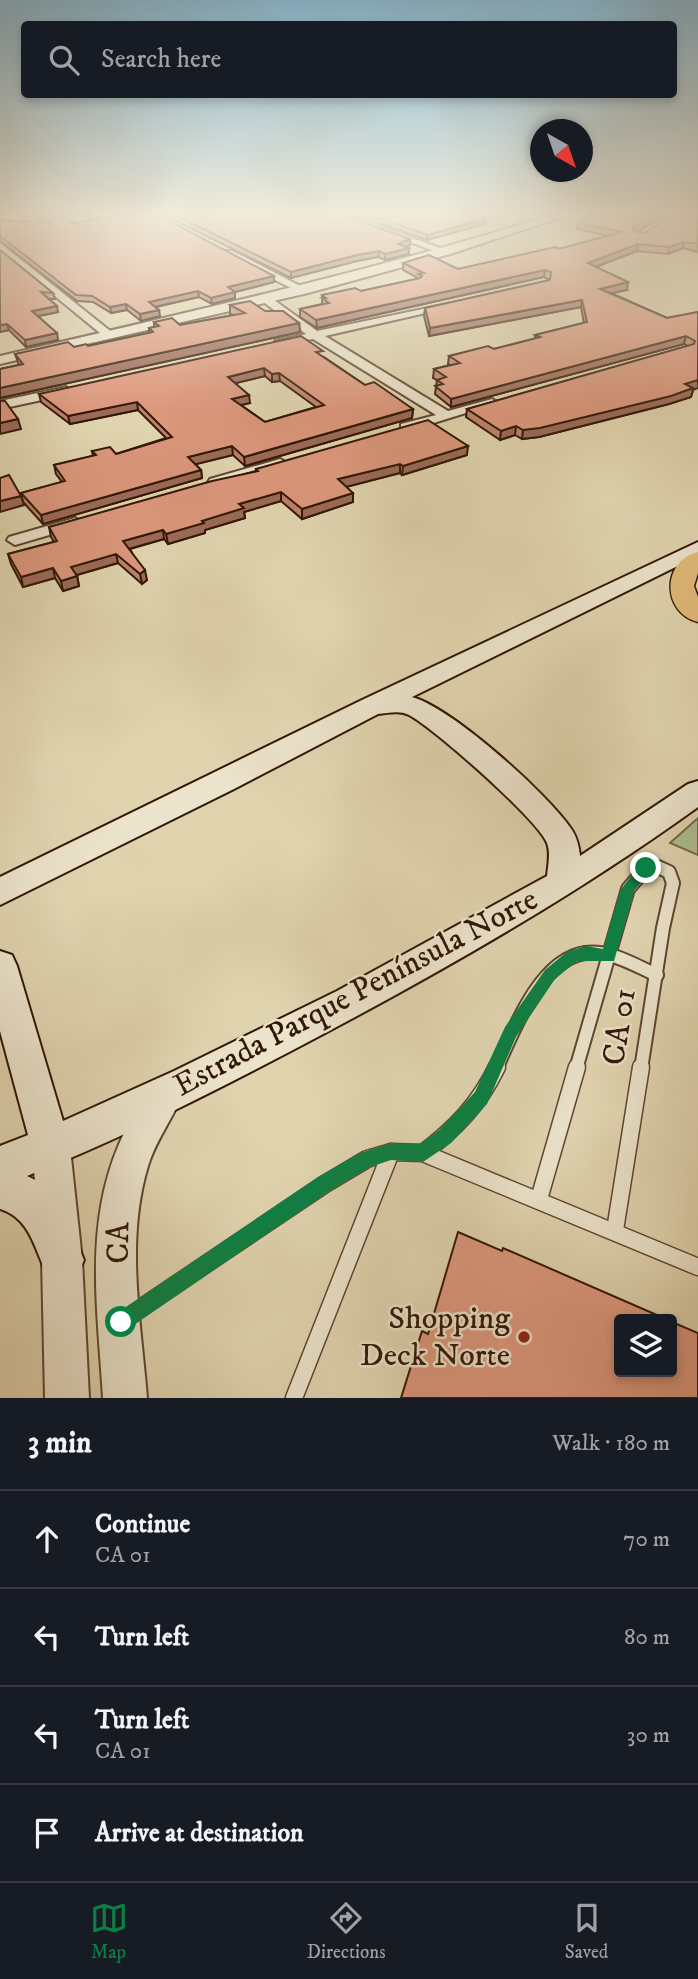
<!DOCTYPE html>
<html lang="en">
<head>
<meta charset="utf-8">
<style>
	body { margin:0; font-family:"IM FELL DW Pica",serif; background:#242831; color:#f1f3f6 }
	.controls { position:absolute; right:21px; bottom:21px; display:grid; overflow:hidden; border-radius:7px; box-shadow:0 4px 10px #0003 }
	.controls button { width:63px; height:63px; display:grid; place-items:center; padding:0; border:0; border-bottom:2px solid #363941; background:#171b24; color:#f1f3f6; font:35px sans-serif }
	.compass { position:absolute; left:530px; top:119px; width:63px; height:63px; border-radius:50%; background:#171b24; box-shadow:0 4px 10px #0003; rotate:140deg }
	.stop { position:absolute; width:21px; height:21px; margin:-16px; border:5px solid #0b8043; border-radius:50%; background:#fff }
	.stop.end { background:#0b8043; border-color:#fff; box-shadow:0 2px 7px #0008 }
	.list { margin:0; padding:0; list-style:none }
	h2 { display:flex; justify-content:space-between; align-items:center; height:91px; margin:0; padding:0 28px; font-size:30px }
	h2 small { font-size:23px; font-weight:400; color:#9ea1a6 }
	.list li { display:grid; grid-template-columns:46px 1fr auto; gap:21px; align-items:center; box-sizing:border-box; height:98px; padding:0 28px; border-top:2px solid #363941 }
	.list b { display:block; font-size:26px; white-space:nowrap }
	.list p { margin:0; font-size:23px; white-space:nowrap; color:#9ea1a6 }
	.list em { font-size:23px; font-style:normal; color:#9ea1a6 }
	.icon { flex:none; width:38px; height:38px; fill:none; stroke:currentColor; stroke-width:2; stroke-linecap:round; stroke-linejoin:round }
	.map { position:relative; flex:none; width:698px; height:1398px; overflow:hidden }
	.search { position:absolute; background:#171b24; box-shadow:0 4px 10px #0003; left:21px; right:21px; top:21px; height:77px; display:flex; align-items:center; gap:18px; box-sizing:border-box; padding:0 24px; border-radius:7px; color:#9ea1a6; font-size:26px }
	.sheet { height:483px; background:#171b24 }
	nav { display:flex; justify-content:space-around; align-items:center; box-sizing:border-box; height:98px; border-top:2px solid #363941; background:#171b24; font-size:19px; color:#9ea1a6 }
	nav a { display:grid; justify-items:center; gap:4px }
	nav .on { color:#0b8043 }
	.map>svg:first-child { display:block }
</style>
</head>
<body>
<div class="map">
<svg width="698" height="1398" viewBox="0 0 698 1398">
	<rect width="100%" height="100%" fill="#e0d4af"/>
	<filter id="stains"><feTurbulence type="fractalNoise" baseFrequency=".00286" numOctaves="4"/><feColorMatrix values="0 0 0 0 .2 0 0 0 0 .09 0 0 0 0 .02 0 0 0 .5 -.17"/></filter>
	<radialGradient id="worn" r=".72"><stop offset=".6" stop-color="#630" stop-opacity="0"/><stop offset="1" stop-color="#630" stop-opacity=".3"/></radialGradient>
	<!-- green -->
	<path fill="#acbe8f" stroke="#6f6a4a" stroke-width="2" d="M 698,818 L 698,855 L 670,843 Z"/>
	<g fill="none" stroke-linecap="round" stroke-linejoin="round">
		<defs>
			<g id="service-far1">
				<path d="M 496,1069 C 513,1032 539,960 585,953 C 609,949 636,966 657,975"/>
				<path d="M 576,1069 L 628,889 L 646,868 L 658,867 L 669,872 L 673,883 L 663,928 L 641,1069"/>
			</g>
			<g id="service">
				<path d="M 423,1153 C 456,1128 479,1104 497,1067"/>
				<path d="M 539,1199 L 577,1067"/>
				<path d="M 615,1230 L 641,1067"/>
				<path d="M 129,1316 L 325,1184 L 367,1159 L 391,1152 L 423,1153 L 698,1267"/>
				<path d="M 294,1398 L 391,1152"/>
			</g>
			<g id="minor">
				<path d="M 335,215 L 348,215 L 451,252 L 443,254 Z"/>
				<path d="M 669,215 L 680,215 L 641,238 L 634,236 Z"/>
				<path d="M 0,243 L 114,334 L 114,338 L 106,338 L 0,251 Z"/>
				<path d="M 226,251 L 232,251 L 308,290 L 299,292 L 226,255 Z"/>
				<path d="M 262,297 L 270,297 L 317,331 L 452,303 L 452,307 L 325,336 L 448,411 L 492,399 L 498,403 L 411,430 L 401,430 L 401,424 L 436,415 L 313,339 L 275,345 L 275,341 L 306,334 L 262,301 Z"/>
				<path d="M 66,387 L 72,391 L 70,394 L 0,409 L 0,401 Z"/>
				<path d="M 280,459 L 287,463 L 285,466 L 215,486 L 208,482 L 210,479 Z"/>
				<path d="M 75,518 L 83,523 L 80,526 L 15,545 L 7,540 L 9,537 Z"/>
			</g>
			<g id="tertiary">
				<path d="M 552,215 L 569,215 L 450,254 L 308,293 L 0,364 L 0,356 C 185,313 370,272 552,215 Z"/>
				<path d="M 163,1080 L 176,1086 L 181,1098 C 171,1121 155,1142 148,1166 C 125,1241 141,1322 147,1398 L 103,1398 C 97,1298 81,1207 133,1116 C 142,1100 147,1087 163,1080 Z"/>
				<path d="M 51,1129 L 64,1135 L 70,1148 L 82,1260 L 89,1398 L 45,1398 L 42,1260 L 32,1148 L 38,1135 Z"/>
			</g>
			<path id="secondary" d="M 698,542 L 698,556 L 412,697 C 452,708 548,794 572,830 C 577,838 579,846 580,856 L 688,784 L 698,781 L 698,807 C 580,892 455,964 327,1032 C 229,1084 128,1136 27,1176 C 62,1190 70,1228 84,1260 L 77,1275 L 62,1282 L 47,1275 C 35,1249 30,1218 0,1209 L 0,1146 L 28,1135 L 0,1031 L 0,951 L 12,955 L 17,966 L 63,1121 L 174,1071 L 337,991 L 547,876 C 548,866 551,853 547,843 C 538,820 434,728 409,715 C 400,710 388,713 378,714 L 234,789 L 0,905 L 0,877 L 362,700 Z"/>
			<path id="primary" d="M 698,552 L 698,573 L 694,586 L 698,597 L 698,622 C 662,613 661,561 698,552 Z"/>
		</defs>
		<!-- service-far1 casing -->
		<use href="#service-far1" stroke="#5e4630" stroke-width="16"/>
		<!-- service casing -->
		<use href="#service" stroke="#5e4630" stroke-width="19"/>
		<!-- minor casing -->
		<use href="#minor" stroke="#5e4630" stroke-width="4"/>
		<!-- tertiary casing -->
		<use href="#tertiary" stroke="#5e4630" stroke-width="4"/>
		<!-- secondary casing -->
		<use href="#secondary" stroke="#321605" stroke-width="4"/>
		<!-- primary casing -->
		<use href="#primary" stroke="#321605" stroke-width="3"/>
		<!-- service-far1 -->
		<use href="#service-far1" stroke="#ebe3cb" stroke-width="12"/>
		<!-- service -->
		<use href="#service" stroke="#ebe3cb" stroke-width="16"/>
		<!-- minor -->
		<use href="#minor" fill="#ebe3cb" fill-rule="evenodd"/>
		<!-- tertiary -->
		<use href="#tertiary" fill="#ebe3cb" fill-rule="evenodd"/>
		<!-- secondary -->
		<use href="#secondary" fill="#ebe3cb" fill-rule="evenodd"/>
		<!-- primary -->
		<use href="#primary" fill="#e0ba78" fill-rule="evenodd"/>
	</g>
	<!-- wall -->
	<g fill="#bd826b" stroke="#321605" stroke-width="2" fill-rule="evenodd">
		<path d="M 37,215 L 61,215 L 74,223 L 274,282 L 235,292 L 235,298 L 212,304 L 199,297 L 156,307 L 160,316 L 141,321 L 127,310 L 111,313 L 93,302 L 77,301 L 0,241 L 0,220 L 43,223 L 38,219 Z"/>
		<path d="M 164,215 L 343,215 L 410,245 L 406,247 L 409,254 L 385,260 L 378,257 L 357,261 L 291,278 Z"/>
		<path d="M 357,215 L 476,215 L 485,219 L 485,224 L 427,240 Z"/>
		<path d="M 698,215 L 698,252 L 683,248 L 668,254 L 637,251 L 596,267 L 627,290 L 611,293 L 667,318 L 698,312 L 693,390 L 691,397 L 669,404 L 539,437 L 522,439 L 515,435 L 500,440 L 466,417 L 467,409 L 688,346 L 684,344 L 451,407 L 435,394 L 437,380 L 433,378 L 434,369 L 450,365 L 448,364 L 449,356 L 494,349 L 535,339 L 535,335 L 584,323 L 581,307 L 429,336 L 424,316 L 425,308 L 550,280 L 544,277 L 317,328 L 300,317 L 300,309 L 322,304 L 322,295 L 361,291 L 418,279 L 418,278 L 403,270 L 403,263 L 458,269 L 559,249 L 608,236 L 577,229 L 578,223 L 644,233 Z"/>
		<path d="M 0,250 L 53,293 L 55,299 L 49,299 L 58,312 L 38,316 L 58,340 L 26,347 L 9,330 L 0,332 Z"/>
		<path d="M 230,305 L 265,311 L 299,323 L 300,332 L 0,398 L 0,369 L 19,365 L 15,354 L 74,347 L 88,346 L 149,333 L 149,328 L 154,327 L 154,322 L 180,325 L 233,315 L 230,314 Z"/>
		<path d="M 324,357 L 365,385 L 413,409 L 412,418 L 245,466 L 233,455 L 195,464 L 201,470 L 202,478 L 43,524 L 23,502 L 21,493 L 62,482 L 56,474 L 54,465 L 93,456 L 92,451 L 116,454 L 166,438 L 138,410 L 70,424 L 41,402 L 39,394 ZM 265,376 L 272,382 L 280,381 L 316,407 L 265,422 L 241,405 L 250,403 L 235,383 Z"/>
		<path d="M 467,455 L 402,475 L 400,473 L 346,487 L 353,502 L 302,519 L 281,501 L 244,512 L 245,518 L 205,530 L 205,533 L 168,544 L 164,539 L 130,549 L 147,580 L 142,584 L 118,563 L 77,575 L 79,586 L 63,591 L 55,578 L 23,587 L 11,564 L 8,554 L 54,542 L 51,537 L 49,527 L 256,471 L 256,469 Z"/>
	</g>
	<!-- shaded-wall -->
	<g fill="#9a6a57" stroke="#321605" stroke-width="2">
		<path d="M 654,215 L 663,215 L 633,234 L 634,227 Z"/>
		<path d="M 485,219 L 485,224 L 427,240 L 427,235 Z"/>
		<path d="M 410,239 L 410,245 L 398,250 L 398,244 Z"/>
		<path d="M 684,242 L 683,248 L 668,254 L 669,247 Z"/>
		<path d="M 638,244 L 637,251 L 587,270 L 588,263 Z"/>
		<path d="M 409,248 L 409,254 L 385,260 L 385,254 Z"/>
		<path d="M 379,251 L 378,257 L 357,261 L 291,278 L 291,272 L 357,255 Z"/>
		<path d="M 545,270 L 544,277 L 317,328 L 316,320 Z"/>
		<path d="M 274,276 L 274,282 L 235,292 L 235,298 L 212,304 L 211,298 L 228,287 Z"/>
		<path d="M 628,282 L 627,290 L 599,296 L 600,289 Z"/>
		<path d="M 198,291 L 199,297 L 150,308 L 149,302 Z"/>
		<path d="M 582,300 L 581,307 L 429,336 L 430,328 Z"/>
		<path d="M 126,304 L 127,310 L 111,313 L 110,307 Z"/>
		<path d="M 57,306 L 58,312 L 34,317 L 32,311 Z"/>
		<path d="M 159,310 L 160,316 L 141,321 L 140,314 Z"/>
		<path d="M 299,323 L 300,332 L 0,398 L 0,388 Z"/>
		<path d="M 7,324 L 9,330 L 0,332 L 0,325 Z"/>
		<path d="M 57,333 L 58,340 L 26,347 L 25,340 Z"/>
		<path d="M 686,336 L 684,344 L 451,407 L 451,399 Z"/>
		<path d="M 264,368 L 265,376 L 228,385 L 228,377 Z"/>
		<path d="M 279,373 L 280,381 L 272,382 L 272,374 Z"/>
		<path d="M 698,380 L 698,388 L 693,390 L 691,397 L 669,404 L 539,437 L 522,439 L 523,430 Z"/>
		<path d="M 249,395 L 250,403 L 232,407 L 232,399 Z"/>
		<path d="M 137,402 L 138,410 L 70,424 L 68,416 Z"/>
		<path d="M 413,409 L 412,418 L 245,466 L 244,457 Z"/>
		<path d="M 18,419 L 21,429 L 0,434 L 0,423 Z"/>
		<path d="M 516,426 L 515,435 L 500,440 L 501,431 Z"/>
		<path d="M 232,446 L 233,455 L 189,466 L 188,457 Z"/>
		<path d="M 468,446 L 467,455 L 402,475 L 403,466 Z"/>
		<path d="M 400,464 L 400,473 L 338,489 L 338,479 Z"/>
		<path d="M 201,470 L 202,478 L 43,524 L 41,515 Z"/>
		<path d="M 281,492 L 281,501 L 244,512 L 245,518 L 205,530 L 205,533 L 168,544 L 166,534 L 202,521 L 239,504 Z"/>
		<path d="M 353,493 L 353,502 L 302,519 L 302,509 Z"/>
		<path d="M 21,496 L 24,505 L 0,512 L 0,501 Z"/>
		<path d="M 163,530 L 164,539 L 125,550 L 123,541 Z"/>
		<path d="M 116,554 L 118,563 L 73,576 L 71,567 Z"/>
		<path d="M 53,568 L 55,578 L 23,587 L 21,577 Z"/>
		<path d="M 145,570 L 147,580 L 142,584 L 140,574 Z"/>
		<path d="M 77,576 L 79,586 L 63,591 L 61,581 Z"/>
	</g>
	<!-- building -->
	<g fill="#dc977c" stroke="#321605" stroke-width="2" fill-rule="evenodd">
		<path d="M 39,215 L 61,215 L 74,223 L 114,215 L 158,215 L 274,276 L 228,287 L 235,292 L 211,298 L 198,291 L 149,302 L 159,310 L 140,314 L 126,304 L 110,307 L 92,296 L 76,295 L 0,236 L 0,220 L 50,223 Z"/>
		<path d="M 175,215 L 343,215 L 410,239 L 398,244 L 409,248 L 385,254 L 379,251 L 357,255 L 291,272 Z"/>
		<path d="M 372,215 L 476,215 L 485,219 L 427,235 Z"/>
		<path d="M 594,215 L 654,215 L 634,227 L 633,231 L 644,233 L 675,215 L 698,215 L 698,244 L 684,242 L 669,247 L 638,244 L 588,263 L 628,282 L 600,289 L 667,318 L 698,312 L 698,380 L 685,384 L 693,388 L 671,396 L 540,428 L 523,430 L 516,426 L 501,431 L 467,409 L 694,344 L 695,341 L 686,336 L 451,399 L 435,386 L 443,384 L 437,380 L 446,377 L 434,369 L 460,363 L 449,356 L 488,346 L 494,349 L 540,337 L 535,335 L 587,322 L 582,300 L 430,328 L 425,308 L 550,280 L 551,272 L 545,270 L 316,320 L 300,309 L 329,303 L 322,298 L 326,298 L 322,295 L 355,288 L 361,291 L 420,278 L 422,276 L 418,274 L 424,273 L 403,263 L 429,255 L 458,269 L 555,247 L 559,249 L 622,232 L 578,223 Z"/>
		<path d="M 0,250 L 53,293 L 41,292 L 57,306 L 32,311 L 57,333 L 25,340 L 7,324 L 0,325 Z"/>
		<path d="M 250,301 L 265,311 L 283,311 L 299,323 L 0,388 L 0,369 L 23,364 L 15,354 L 68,342 L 74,347 L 86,344 L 88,346 L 153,332 L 149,328 L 159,326 L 154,322 L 172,318 L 180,325 L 245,313 L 230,305 Z"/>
		<path d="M 301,336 L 323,351 L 316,352 L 365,385 L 374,382 L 413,409 L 244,457 L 232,446 L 188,457 L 201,470 L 41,515 L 21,493 L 65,481 L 54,465 L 96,455 L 92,451 L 110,447 L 116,454 L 172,437 L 137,402 L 68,416 L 39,394 ZM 264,368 L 272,374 L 279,373 L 324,405 L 265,422 L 232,399 L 249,395 L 228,377 Z"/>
		<path d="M 0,401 L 5,401 L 18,419 L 0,423 Z"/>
		<path d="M 428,420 L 468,446 L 403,466 L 400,464 L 338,479 L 353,493 L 302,509 L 281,492 L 239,504 L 244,508 L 202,521 L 204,523 L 166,534 L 163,530 L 123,541 L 145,570 L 140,574 L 116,554 L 71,567 L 77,576 L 61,581 L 53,568 L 21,577 L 8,554 L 57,541 L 49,527 L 212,481 L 258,471 L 256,469 Z"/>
		<path d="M 9,475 L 21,496 L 0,501 L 0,478 Z"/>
		<path d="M 458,1232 L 502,1251 L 503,1248 L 666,1319 L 619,1319 L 619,1372 L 672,1372 L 672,1322 L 698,1333 L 698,1398 L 401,1398 L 422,1331 L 428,1334 Z"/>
	</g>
	<!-- sky -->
	<linearGradient id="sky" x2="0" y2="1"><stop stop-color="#86b6cf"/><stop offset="0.52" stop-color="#f1ecdb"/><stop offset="1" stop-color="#f1ecdb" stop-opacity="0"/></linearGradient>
	<rect width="698" height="411" fill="url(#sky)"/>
	<!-- route -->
	<path fill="#0b8043" d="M 646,862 L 653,868 L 634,891 L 614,961 L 577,961 L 555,979 L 516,1037 L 487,1104 L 451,1143 L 423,1162 L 391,1160 L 370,1167 L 331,1190 L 128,1329 L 121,1332 L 114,1329 L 111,1322 L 114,1315 L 318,1177 L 360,1153 L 391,1143 L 420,1144 L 439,1130 L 475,1092 L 505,1027 L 545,970 L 568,951 L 587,946 L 603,949 L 621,889 L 641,864 Z"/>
	<!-- markers -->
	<circle fill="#8f2418" stroke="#ebe3cb" stroke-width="2.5" cx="524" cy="1337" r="7"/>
	<g text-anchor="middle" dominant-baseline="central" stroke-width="5" stroke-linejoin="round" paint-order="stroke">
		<!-- near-street labels -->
		<g font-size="32" fill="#321605" stroke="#ebe3cb">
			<text transform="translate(356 993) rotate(-28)">Estrada Parque Península Norte</text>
			<text transform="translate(620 1027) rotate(-81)">CA 01</text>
			<text transform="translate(119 1243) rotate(-89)">CA</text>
		</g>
		<!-- near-poi labels -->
		<g font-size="32" fill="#321605" stroke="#ebe3cb" text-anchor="end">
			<text x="510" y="1319">Shopping<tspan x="510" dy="37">Deck Norte</tspan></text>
		</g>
	</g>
	<rect width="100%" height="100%" filter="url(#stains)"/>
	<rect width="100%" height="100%" fill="url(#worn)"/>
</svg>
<div class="controls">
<button><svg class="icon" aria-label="layers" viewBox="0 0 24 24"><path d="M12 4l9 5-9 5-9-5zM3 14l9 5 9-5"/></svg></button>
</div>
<svg class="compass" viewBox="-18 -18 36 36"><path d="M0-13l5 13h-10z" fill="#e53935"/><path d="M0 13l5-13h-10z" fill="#9ea1a6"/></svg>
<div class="stop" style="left:121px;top:1322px"></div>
<div class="stop end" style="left:646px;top:868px"></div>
<div class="search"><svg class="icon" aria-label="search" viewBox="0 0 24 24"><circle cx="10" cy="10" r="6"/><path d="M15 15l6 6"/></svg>Search here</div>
</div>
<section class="sheet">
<h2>3 min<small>Walk · 180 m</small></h2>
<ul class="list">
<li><svg class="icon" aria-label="ahead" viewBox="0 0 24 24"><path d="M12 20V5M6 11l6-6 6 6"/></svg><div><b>Continue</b><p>CA 01</p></div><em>70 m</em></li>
<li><svg class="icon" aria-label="left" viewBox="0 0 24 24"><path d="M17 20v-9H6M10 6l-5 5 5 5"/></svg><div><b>Turn left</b></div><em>80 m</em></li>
<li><svg class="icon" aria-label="left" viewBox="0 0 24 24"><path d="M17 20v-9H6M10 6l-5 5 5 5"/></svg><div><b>Turn left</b><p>CA 01</p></div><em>30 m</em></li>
<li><svg class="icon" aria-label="arrive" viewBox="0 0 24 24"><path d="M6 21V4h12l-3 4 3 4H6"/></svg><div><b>Arrive at destination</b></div></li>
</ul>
</section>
<nav>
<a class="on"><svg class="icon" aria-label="map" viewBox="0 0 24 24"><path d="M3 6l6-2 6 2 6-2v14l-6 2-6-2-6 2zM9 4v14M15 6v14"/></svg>Map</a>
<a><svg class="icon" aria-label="directions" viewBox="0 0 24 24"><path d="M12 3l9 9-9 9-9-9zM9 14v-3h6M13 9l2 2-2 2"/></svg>Directions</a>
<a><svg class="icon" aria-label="saved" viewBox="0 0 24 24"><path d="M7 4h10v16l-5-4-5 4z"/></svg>Saved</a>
</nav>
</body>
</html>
